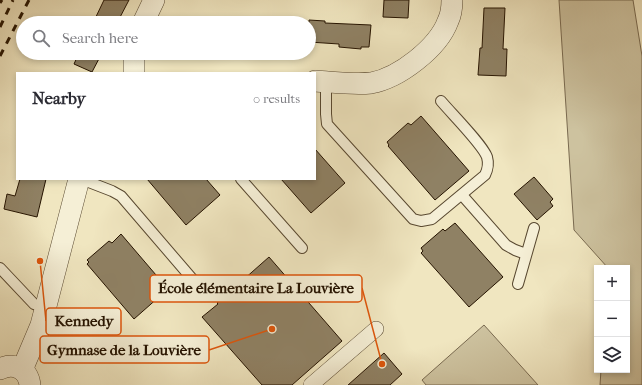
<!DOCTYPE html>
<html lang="en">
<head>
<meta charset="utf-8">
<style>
	body { margin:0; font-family:"IM FELL French Canon",serif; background:#f7f7f7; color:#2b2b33 }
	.controls { position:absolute; right:12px; bottom:12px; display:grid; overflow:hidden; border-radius:0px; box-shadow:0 2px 6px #0003 }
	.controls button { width:36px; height:36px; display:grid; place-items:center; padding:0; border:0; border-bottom:1px solid #e1e1e2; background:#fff; color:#2b2b33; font:20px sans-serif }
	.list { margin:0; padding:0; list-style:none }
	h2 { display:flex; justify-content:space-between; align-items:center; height:52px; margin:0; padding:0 16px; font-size:17px }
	h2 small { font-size:13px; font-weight:400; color:#7c7c81 }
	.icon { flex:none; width:22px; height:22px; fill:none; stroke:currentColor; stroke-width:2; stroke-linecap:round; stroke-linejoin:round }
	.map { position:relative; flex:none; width:642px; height:385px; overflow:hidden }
	.search { position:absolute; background:#fff; box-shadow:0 2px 6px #0003; left:16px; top:16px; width:300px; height:44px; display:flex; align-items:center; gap:10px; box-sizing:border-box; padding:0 14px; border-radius:22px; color:#7c7c81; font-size:15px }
	.panel { position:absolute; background:#fff; box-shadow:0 2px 6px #0003; left:16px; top:72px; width:300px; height:108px; border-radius:0px }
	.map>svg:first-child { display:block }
</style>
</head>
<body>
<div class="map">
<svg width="642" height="385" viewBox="0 0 642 385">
	<rect width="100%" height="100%" fill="#f0e6c0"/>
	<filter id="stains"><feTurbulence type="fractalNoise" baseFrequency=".005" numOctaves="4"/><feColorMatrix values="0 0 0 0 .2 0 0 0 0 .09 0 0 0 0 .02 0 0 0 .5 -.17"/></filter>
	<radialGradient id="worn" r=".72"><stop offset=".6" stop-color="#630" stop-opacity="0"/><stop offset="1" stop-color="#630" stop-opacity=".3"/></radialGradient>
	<!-- green -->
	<g fill="#cdc29f" stroke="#796a50">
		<path d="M 559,0 L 633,0 L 642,56 L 642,385 L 600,385 L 601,370 L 627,370 L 627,268 L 608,268 L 574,230 Z"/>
		<path d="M 484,325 L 538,385 L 426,385 L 422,380 Z"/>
	</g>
	<!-- building -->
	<g fill="#8f8164" stroke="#251300">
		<path d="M 104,0 L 129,0 L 117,23 L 93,23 Z"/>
		<path d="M 384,0 L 409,0 L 408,18 L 383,17 Z"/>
		<path d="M 484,8 L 505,8 L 503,49 L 507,49 L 506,76 L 478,75 L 480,48 L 482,48 Z"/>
		<path d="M 309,20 L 325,21 L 325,23 L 371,25 L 369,47 L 361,47 L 361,49 L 339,47 L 339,44 L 309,42 Z"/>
		<path d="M 79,53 L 102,53 L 92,72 L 74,64 Z"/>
		<path d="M 421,116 L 469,171 L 435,200 L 388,146 L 389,145 L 387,142 L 408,123 L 411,125 Z"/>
		<path d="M 315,149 L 345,183 L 311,213 L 281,179 L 315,179 Z"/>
		<path d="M 534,177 L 553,199 L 550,202 L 553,206 L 537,220 L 514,194 Z"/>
		<path d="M 20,179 L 46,179 L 37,217 L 4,209 L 7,194 L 15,196 Z"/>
		<path d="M 147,179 L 206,179 L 220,195 L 186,225 Z"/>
		<path d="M 455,223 L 503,277 L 469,307 L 421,253 L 423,251 L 421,248 L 443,229 L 445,231 Z"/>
		<path d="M 121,234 L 168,289 L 134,319 L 87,264 L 89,262 L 87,260 L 109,241 L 112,243 Z"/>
		<path d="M 269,257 L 342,341 L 292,385 L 262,385 L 202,317 L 218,304 L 217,303 Z"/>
		<path d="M 384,353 L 402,374 L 390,385 L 348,385 Z"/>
	</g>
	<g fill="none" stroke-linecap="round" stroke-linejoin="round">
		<defs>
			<g id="service">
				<path d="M 326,81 L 326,114 L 327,124 L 413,219 L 421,221 L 432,219 L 485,175 C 488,169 489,164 487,157 C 483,145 451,113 441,101"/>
				<path d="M 81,179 L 112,191 L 121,196 L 194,281"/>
				<path d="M 241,179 L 302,248"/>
				<path d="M 462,195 L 506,245 L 515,250 L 526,254"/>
				<path d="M 0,268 L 34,304 L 46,308"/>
				<path d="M 518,284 L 534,228"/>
			</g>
			<path id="pedestrian" d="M 311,385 L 376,329"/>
			<g id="minor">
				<path d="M 143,23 L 154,0"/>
				<path d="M 134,53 L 134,73"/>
				<path d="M 315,81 C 333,82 353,85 371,83 C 399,78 438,48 448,21 C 451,15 452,7 452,0"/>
				<path d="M 0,369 C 14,362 28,369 30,385"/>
				<path d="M 22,370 L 41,325 L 79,179"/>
			</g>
		</defs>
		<!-- service casing -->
		<use href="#service" stroke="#584830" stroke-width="12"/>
		<!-- pedestrian casing -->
		<use href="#pedestrian" stroke="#584830" stroke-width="16"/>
		<!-- minor casing -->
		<use href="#minor" stroke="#584830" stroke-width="22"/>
		<!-- service -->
		<use href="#service" stroke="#f5efd6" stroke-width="10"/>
		<!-- pedestrian -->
		<use href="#pedestrian" stroke="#f5efd6" stroke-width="15"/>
		<!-- minor -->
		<use href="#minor" stroke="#f5efd6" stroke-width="21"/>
		<!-- rail -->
		<g stroke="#251300" stroke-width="3" stroke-dasharray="7 7" stroke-linecap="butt">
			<path d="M 0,3 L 2,0"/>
			<path d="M 0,27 L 13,0"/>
			<path d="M 0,56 L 29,0"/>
		</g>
	</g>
	<!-- callouts -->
	<path fill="none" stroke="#de560b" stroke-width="1.5" d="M382 364L362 288M40 261L46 321M272 329L209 350"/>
	<g fill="#de560b" stroke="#f5efd6" stroke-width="1.5">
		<circle cx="382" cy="364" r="4"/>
		<circle cx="40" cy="261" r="4"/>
		<circle cx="272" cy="329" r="4"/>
	</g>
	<g fill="#f5efd6" stroke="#de560b" stroke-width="1.5">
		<rect x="150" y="275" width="212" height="27" rx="4"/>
		<rect x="46" y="308" width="75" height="27" rx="4"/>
		<rect x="40" y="336" width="169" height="27" rx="4"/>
	</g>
	<g font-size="15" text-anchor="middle" font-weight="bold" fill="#251300">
		<text x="256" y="293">École élémentaire La Louvière</text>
		<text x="84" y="326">Kennedy</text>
		<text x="124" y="355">Gymnase de la Louvière</text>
	</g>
	<rect width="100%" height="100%" filter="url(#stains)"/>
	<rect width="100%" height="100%" fill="url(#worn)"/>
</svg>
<div class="controls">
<button>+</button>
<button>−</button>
<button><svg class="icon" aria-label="layers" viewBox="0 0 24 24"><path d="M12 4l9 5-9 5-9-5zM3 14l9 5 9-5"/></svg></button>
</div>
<div class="search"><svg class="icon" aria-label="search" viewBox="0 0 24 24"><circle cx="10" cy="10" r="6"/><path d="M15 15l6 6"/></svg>Search here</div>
<section class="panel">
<h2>Nearby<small>0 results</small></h2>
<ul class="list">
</ul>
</section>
</div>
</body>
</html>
